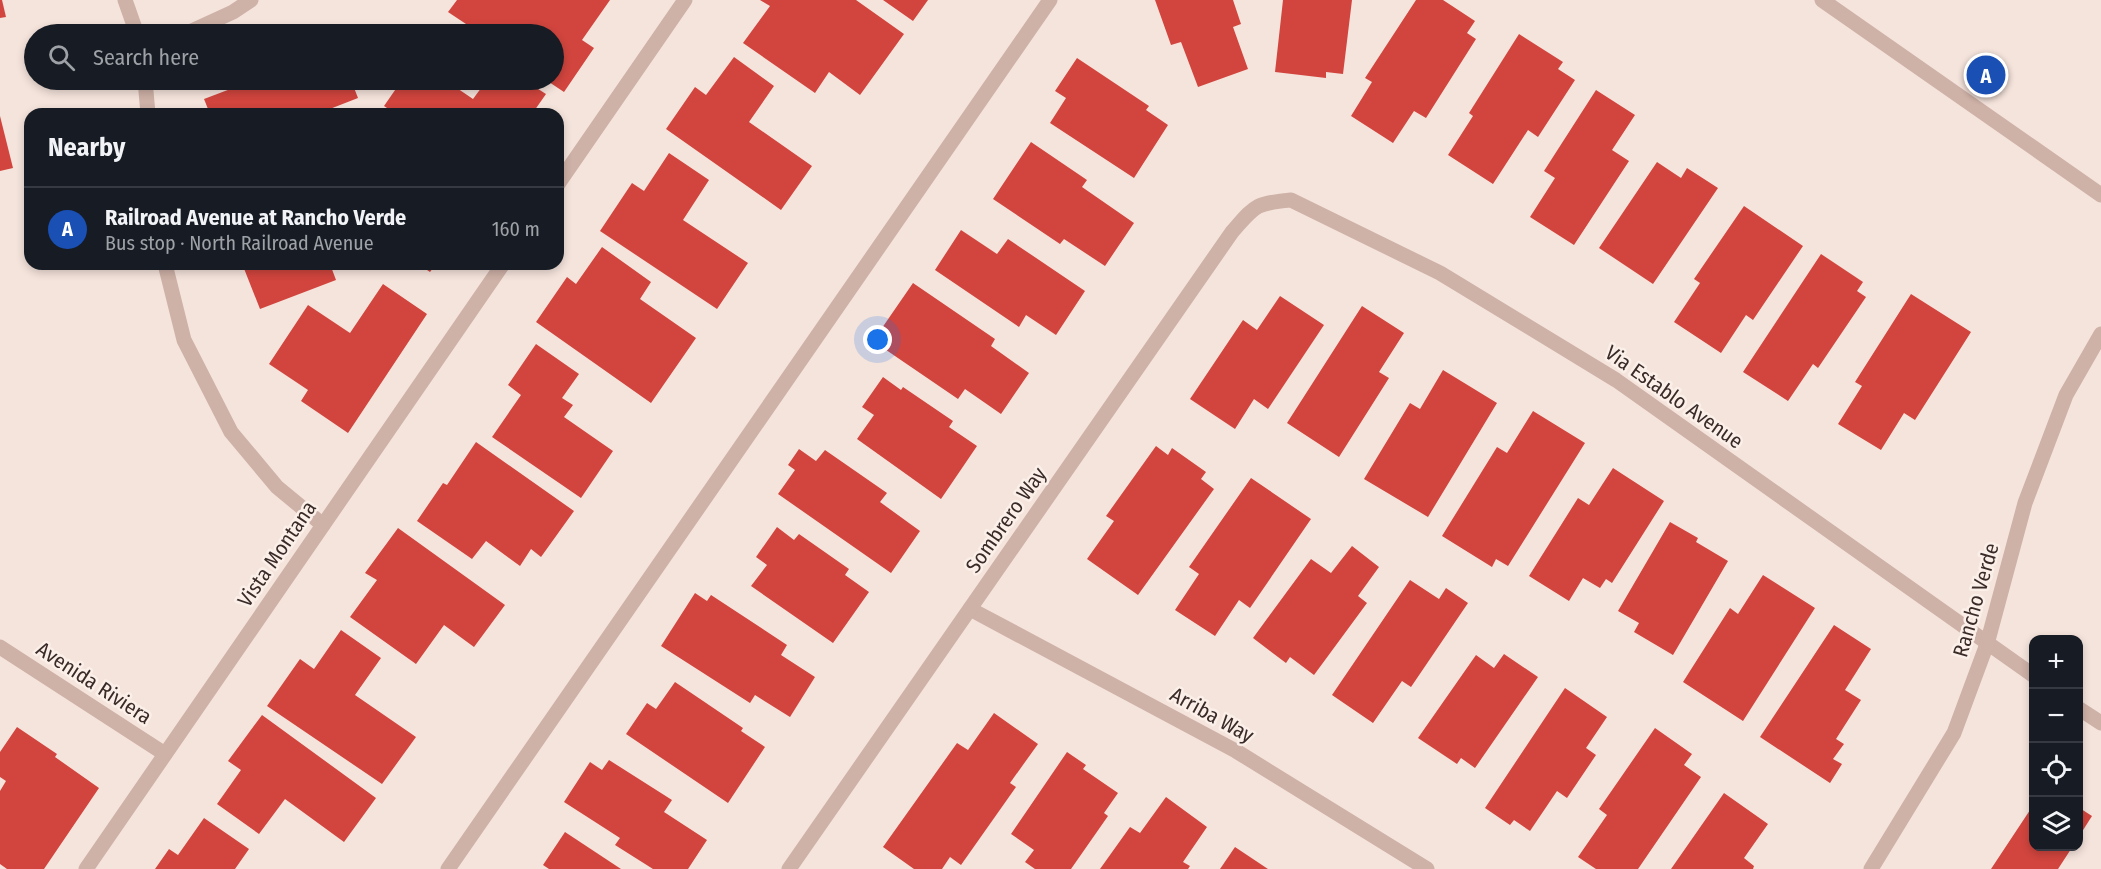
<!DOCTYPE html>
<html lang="en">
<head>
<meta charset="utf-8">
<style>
	body { margin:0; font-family:"Fira Sans Condensed",sans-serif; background:#242831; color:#f1f3f6 }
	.controls { position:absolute; right:18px; bottom:18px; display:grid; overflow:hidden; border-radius:12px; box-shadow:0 3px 9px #0003 }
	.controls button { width:54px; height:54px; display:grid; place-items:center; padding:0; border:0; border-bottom:2px solid #363941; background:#171b24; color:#f1f3f6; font:30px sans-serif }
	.you { position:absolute; left:878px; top:340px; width:21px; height:21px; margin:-15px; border:4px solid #fff; border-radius:50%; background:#1a73e8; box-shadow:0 0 0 9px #1a73e833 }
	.badge { display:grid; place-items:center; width:39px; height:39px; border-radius:50%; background:#db2777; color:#fff; font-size:20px; font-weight:700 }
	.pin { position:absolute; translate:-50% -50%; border:3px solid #fff; box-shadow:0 2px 6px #0006 }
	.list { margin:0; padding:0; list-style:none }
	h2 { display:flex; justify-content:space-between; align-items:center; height:78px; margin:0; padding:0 24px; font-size:26px }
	h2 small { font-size:20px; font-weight:400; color:#9ea1a6 }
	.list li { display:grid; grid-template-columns:39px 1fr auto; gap:18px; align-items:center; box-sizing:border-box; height:84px; padding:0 24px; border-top:2px solid #363941 }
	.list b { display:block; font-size:22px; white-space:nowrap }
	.list p { margin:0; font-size:20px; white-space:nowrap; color:#9ea1a6 }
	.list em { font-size:20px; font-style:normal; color:#9ea1a6 }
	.icon { flex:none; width:33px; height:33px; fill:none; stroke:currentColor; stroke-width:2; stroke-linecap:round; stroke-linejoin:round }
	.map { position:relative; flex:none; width:2101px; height:869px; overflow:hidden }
	.search { position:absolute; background:#171b24; box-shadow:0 3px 9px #0003; left:24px; top:24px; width:540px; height:66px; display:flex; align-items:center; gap:15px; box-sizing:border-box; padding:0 21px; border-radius:33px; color:#9ea1a6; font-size:22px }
	.panel { position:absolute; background:#171b24; box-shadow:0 3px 9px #0003; left:24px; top:108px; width:540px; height:162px; border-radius:18px }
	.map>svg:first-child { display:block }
</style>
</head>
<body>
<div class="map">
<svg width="2101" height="869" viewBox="0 0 2101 869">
	<rect width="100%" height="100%" fill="#f5e4dc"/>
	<!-- building -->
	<g fill="#d1453e">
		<path d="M 0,0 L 2,0 L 6,17 L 0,18 Z"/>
		<path d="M 457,0 L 610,0 L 582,40 L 594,48 L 564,92 L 546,80 L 554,80 L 554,34 L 481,34 L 448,12 Z"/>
		<path d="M 760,0 L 856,0 L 904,34 L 860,95 L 829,72 L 815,93 L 743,43 L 770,6 Z"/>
		<path d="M 883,0 L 928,0 L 913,21 Z"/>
		<path d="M 1155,0 L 1233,0 L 1241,24 L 1233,27 L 1248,69 L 1198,87 L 1181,42 L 1171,45 Z"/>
		<path d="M 1283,0 L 1352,0 L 1343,74 L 1326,72 L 1326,78 L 1275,72 Z"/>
		<path d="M 1416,0 L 1443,0 L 1475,21 L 1467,33 L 1476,39 L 1426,118 L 1414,111 L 1393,143 L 1351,116 L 1372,82 L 1365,78 Z"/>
		<path d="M 1519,34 L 1563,62 L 1558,69 L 1575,80 L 1538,137 L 1528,130 L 1493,184 L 1448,155 L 1473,116 L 1469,113 Z"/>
		<path d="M 734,57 L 774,86 L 749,122 L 812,166 L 781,210 L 666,129 L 695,87 L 706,95 Z"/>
		<path d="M 1077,58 L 1149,106 L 1146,110 L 1168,125 L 1134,178 L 1050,123 L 1066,98 L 1055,91 Z"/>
		<path d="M 254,80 L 351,80 L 358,98 L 317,114 L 210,114 L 204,99 Z"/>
		<path d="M 402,80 L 445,80 L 473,99 L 487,80 L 524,80 L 546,94 L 532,114 L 396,114 L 384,106 Z"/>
		<path d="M 1596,90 L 1635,115 L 1612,150 L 1629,161 L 1574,245 L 1530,217 L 1555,178 L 1544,171 Z"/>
		<path d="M 0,116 L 13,168 L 0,171 Z"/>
		<path d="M 1031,142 L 1087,180 L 1082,187 L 1134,223 L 1105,266 L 1064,239 L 1060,244 L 993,199 Z"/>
		<path d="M 669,153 L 709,180 L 683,220 L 748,263 L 717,309 L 600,231 L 632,183 L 644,191 Z"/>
		<path d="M 1657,162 L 1681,178 L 1687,168 L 1718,188 L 1653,284 L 1599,248 Z"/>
		<path d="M 1744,206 L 1803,246 L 1753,320 L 1746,315 L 1721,353 L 1674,322 L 1700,283 L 1694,279 Z"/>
		<path d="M 961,230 L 997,254 L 1008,239 L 1085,291 L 1056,335 L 1026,315 L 1019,327 L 935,270 Z"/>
		<path d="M 602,247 L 651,282 L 640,299 L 696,338 L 651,403 L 536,322 L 567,277 L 576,284 Z"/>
		<path d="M 1821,254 L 1863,282 L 1857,291 L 1866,297 L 1818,368 L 1813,364 L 1788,401 L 1743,372 Z"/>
		<path d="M 231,264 L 330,264 L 336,280 L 260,309 L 243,266 L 234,270 Z"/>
		<path d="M 418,264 L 436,264 L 430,272 Z"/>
		<path d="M 913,283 L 995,339 L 991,346 L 1029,373 L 1001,414 L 965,389 L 958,399 L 873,341 Z"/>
		<path d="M 383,284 L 427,314 L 348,433 L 301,401 L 308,390 L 269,364 L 308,305 L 350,333 Z"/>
		<path d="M 1911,294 L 1971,332 L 1915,420 L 1904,413 L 1881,450 L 1838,424 L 1862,386 L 1855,382 Z"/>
		<path d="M 1280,296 L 1324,325 L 1268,409 L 1254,399 L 1235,429 L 1190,399 L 1243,320 L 1257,330 Z"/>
		<path d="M 1362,306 L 1404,333 L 1379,372 L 1389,378 L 1339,457 L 1287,423 Z"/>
		<path d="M 536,344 L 579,374 L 562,398 L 573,405 L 564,417 L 613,451 L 581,498 L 492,437 L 521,395 L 508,385 Z"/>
		<path d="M 1443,370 L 1497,403 L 1428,517 L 1364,479 L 1410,403 L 1420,409 Z"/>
		<path d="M 883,377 L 901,390 L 903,387 L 953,421 L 949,427 L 977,446 L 941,499 L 857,439 L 874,415 L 862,407 Z"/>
		<path d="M 1533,411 L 1585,443 L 1508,566 L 1496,559 L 1492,567 L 1442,536 L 1497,447 L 1507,453 Z"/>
		<path d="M 476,442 L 574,511 L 541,557 L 531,549 L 520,566 L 486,541 L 472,559 L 417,521 L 443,483 L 447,485 Z"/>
		<path d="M 1156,446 L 1168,455 L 1172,448 L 1206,472 L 1201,479 L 1214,489 L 1138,595 L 1087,559 L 1114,521 L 1106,516 Z"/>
		<path d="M 799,449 L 816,461 L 825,450 L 887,493 L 880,502 L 920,531 L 891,573 L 778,494 L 795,470 L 788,465 Z"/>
		<path d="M 1613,468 L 1664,501 L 1612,583 L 1606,579 L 1600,588 L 1583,578 L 1569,601 L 1529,576 L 1578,498 L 1589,505 Z"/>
		<path d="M 1251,478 L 1311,519 L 1250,608 L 1239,600 L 1215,636 L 1175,610 L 1199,574 L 1189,567 Z"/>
		<path d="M 1670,522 L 1698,538 L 1696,542 L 1728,561 L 1673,655 L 1634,632 L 1639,623 L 1618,611 Z"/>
		<path d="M 777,527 L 794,540 L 799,534 L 849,569 L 845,575 L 869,592 L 833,643 L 751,586 L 767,565 L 756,557 Z"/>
		<path d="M 398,528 L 505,605 L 474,647 L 444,625 L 416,664 L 350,617 L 377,580 L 365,573 Z"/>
		<path d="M 1352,546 L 1379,567 L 1358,596 L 1367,603 L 1314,675 L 1290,657 L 1286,663 L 1253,638 L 1311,559 L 1331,573 Z"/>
		<path d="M 1763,575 L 1815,608 L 1743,721 L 1683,682 L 1730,608 L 1738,614 Z"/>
		<path d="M 1410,580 L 1439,599 L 1446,588 L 1468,603 L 1411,687 L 1402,681 L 1373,723 L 1332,695 Z"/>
		<path d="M 695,593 L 707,601 L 711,595 L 787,645 L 781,655 L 815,677 L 790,717 L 755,695 L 750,703 L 661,646 Z"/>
		<path d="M 1834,625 L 1871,649 L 1845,690 L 1861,700 L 1836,739 L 1844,744 L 1833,759 L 1842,764 L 1830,783 L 1760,737 Z"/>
		<path d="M 341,630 L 381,658 L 355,695 L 416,737 L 382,784 L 267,706 L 300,659 L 314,669 Z"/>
		<path d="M 1504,654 L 1538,677 L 1475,768 L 1461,758 L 1457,764 L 1418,738 L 1476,655 L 1494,668 Z"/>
		<path d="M 675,682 L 743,728 L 741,731 L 765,747 L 728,803 L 626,734 L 647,703 L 656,709 Z"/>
		<path d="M 1565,688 L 1607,717 L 1586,748 L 1596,755 L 1567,798 L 1557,791 L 1530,831 L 1514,820 L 1510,825 L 1485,808 Z"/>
		<path d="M 994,713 L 1038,744 L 1010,783 L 1016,787 L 961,865 L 950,857 L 942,869 L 914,869 L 883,847 L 957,743 L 968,750 Z"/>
		<path d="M 262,715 L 376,798 L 344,842 L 285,799 L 259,834 L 217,804 L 241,770 L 228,761 Z"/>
		<path d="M 17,727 L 57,754 L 55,757 L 99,788 L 44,869 L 7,869 L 0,864 L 0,791 L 6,781 L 0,777 L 0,752 Z"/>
		<path d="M 1655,728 L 1692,754 L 1684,765 L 1701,777 L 1638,869 L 1596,869 L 1578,857 L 1607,815 L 1599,809 Z"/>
		<path d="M 1067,752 L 1086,765 L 1083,769 L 1118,793 L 1104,813 L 1108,816 L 1071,869 L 1035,869 L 1025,862 L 1034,850 L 1011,834 Z"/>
		<path d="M 609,760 L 672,800 L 664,812 L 707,840 L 688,869 L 653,869 L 615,845 L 620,838 L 564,802 L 590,762 L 602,770 Z"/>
		<path d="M 1724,793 L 1768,824 L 1744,858 L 1754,866 L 1753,869 L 1671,869 Z"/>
		<path d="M 1166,797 L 1207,827 L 1183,862 L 1190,866 L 1188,869 L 1100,869 L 1130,827 L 1140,833 Z"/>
		<path d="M 2034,804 L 2034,846 L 2073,846 L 2058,869 L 1991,869 Z"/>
		<path d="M 2078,807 L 2092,816 L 2078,838 Z"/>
		<path d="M 204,818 L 249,849 L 235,869 L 155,869 L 169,849 L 178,855 Z"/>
		<path d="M 565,832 L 621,869 L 549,869 L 543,865 Z"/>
		<path d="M 1235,847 L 1268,869 L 1220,869 Z"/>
	</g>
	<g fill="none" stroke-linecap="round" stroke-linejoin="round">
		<!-- minor -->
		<g stroke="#ceb1a7" stroke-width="15">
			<path d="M 125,0 L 137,34"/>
			<path d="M 1822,0 L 2101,195"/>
			<path d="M 185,34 L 233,12 L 251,0"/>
			<path d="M 145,80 L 148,114"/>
			<path d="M 558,184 L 685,0"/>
			<path d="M 165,264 L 184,340 L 231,432 L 277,487 L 323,525"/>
			<path d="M 970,609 L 1236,751 L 1427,869"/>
			<path d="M 0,647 L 165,754"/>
			<path d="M 2078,708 L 2101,723"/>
			<path d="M 86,869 L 503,264"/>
			<path d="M 448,869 L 1050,0"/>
			<path d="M 789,869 L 1232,232 C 1255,206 1255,203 1291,200 L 1440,273 L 1616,380 L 2034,676"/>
			<path d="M 1871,869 L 1954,733 L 1987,644 L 2025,503 L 2066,395 L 2101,334"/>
		</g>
	</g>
	<g text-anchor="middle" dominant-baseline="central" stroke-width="5" stroke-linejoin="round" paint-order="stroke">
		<!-- street labels -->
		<g font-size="21" fill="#3a2a28" stroke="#fbf0e9">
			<text transform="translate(1674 397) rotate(35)">Via Establo Avenue</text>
			<text transform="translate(1006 520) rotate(-55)">Sombrero Way</text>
			<text transform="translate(277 554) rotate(-56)">Vista Montana</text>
			<text transform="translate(1976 600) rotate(-74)">Rancho Verde</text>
			<text transform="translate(94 683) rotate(33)">Avenida Riviera</text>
			<text transform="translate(1212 715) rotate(29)">Arriba Way</text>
		</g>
	</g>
</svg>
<div class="controls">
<button>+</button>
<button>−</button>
<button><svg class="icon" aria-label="locate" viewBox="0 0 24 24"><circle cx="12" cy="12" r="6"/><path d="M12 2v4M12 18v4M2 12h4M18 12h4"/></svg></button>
<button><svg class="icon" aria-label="layers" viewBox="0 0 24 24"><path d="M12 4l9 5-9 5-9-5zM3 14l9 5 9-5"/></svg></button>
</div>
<div class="you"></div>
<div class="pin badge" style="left:1986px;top:75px;background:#1a4fb4">A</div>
<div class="search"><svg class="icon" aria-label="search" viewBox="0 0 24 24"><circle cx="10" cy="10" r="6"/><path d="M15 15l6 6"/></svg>Search here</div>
<section class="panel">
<h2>Nearby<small></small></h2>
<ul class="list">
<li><span class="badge" style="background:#1a4fb4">A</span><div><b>Railroad Avenue at Rancho Verde</b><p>Bus stop · North Railroad Avenue</p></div><em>160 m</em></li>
</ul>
</section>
</div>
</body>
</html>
